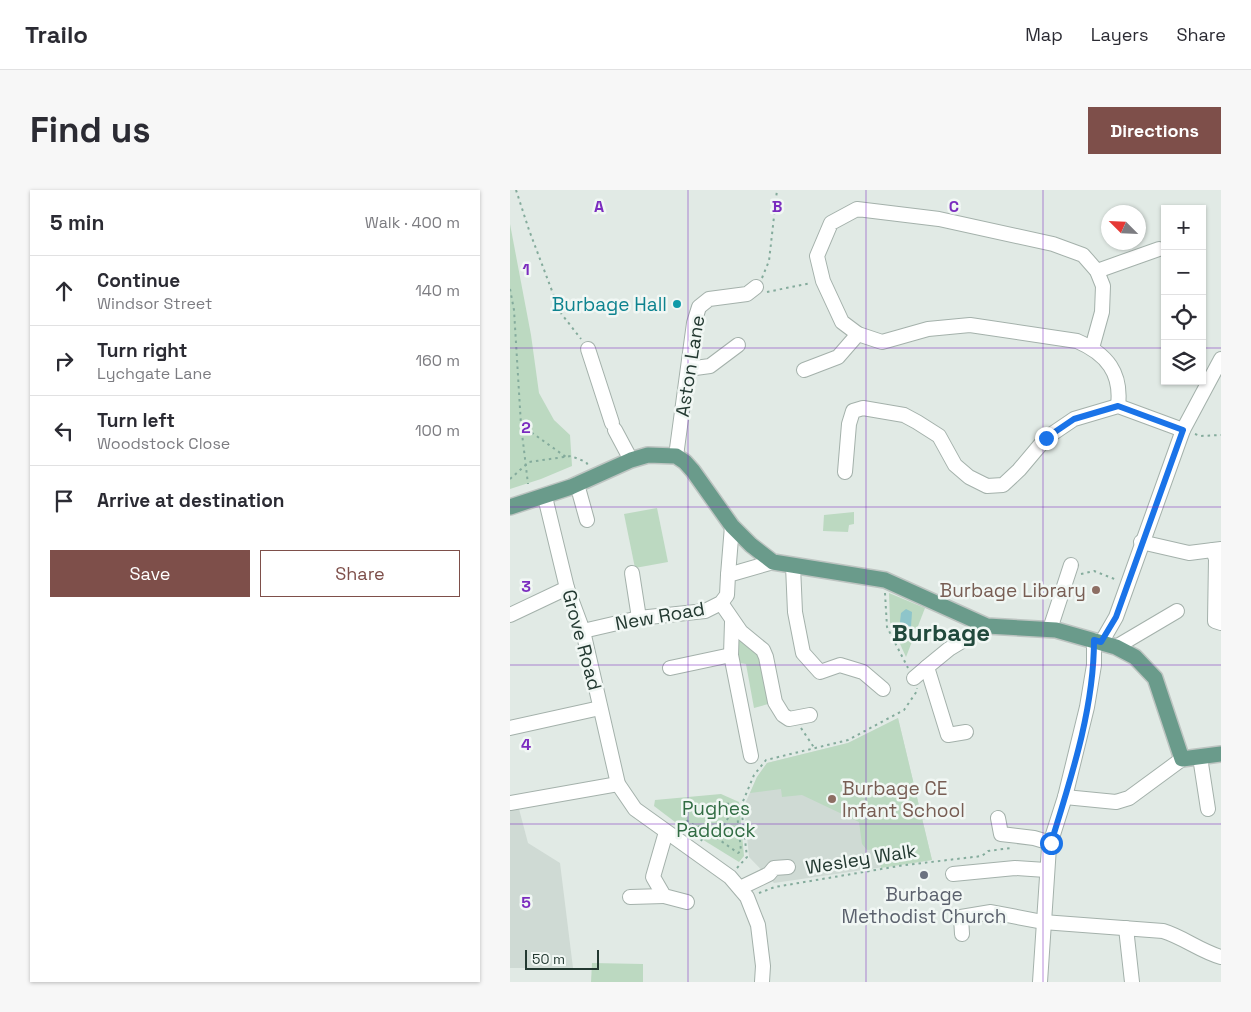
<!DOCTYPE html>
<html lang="en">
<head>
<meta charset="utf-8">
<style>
	body { margin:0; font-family:"Space Grotesk",sans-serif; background:#f7f7f7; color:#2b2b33 }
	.controls { position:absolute; right:15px; top:15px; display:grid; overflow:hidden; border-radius:0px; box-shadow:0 1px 4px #0004 }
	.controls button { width:45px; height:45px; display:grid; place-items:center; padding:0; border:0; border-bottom:1px solid #e1e1e2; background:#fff; color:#2b2b33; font:25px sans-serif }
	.compass { position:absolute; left:591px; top:15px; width:45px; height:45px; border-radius:50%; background:#fff; box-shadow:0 1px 4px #0004; rotate:294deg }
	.scale { position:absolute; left:15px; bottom:12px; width:74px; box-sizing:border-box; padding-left:5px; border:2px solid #233931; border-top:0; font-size:14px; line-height:18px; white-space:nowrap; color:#233931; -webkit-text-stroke:4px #f1f7f4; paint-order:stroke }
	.stop { position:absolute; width:15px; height:15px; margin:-11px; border:4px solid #1a73e8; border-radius:50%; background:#fff }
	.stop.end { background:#1a73e8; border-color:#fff; box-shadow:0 1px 5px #0008 }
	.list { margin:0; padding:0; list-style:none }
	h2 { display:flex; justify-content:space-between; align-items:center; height:65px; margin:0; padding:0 20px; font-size:21px }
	h2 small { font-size:16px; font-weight:400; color:#7c7c81 }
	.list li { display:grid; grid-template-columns:32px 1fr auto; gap:15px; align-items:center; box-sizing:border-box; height:70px; padding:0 20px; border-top:1px solid #e1e1e2 }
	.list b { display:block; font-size:19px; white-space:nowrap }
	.list p { margin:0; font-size:16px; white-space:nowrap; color:#7c7c81 }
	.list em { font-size:16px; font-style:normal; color:#7c7c81 }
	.actions { display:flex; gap:10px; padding:15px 20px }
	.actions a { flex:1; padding:11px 0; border:1px solid #7e4f4a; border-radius:0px; text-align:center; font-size:18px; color:#7e4f4a }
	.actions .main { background:#7e4f4a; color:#fff }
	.icon { flex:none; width:28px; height:28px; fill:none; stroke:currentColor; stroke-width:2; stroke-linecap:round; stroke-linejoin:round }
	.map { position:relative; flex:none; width:711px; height:792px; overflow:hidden; border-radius:0px }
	header { display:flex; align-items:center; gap:30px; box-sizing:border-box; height:70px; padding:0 25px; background:#fff; border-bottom:1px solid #e1e1e2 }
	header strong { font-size:24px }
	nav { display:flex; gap:28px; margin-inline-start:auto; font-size:18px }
	.intro { display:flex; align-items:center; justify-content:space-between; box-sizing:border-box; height:120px; padding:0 30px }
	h1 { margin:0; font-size:35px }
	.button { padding:12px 22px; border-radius:0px; background:#7e4f4a; color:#fff; font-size:18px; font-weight:700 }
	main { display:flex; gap:30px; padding:0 30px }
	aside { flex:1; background:#fff; border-radius:0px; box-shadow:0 1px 4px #0004 }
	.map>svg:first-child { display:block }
</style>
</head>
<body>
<header>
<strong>Trailo</strong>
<nav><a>Map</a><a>Layers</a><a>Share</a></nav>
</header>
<div class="intro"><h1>Find us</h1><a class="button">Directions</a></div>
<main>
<aside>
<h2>5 min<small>Walk · 400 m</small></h2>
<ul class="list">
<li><svg class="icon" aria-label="ahead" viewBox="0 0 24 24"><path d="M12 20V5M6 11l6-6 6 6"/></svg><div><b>Continue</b><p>Windsor Street</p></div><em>140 m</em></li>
<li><svg class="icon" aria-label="right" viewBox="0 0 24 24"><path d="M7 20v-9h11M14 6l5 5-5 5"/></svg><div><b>Turn right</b><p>Lychgate Lane</p></div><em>160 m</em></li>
<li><svg class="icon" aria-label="left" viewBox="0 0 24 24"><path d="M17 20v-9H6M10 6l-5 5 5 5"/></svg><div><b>Turn left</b><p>Woodstock Close</p></div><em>100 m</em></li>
<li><svg class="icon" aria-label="arrive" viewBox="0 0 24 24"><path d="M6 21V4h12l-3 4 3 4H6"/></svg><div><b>Arrive at destination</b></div></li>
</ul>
<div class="actions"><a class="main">Save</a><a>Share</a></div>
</aside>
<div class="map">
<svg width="711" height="792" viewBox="0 0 711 792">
	<rect width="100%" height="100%" fill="#e1eae5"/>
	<!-- built -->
	<g fill="#cfdad4">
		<path d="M 388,528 L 422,670 L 264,693 L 239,667 L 234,616 L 247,587 L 257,573 L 338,553 Z"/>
		<path d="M 9,619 L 18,653 L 50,673 L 63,778 L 0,778 L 0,620 Z"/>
	</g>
	<!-- green -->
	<g fill="#bcd9c1">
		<path d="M 0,34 L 21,145 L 29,203 L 44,230 L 60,245 L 62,276 L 31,289 L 0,299 Z"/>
		<path d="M 147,318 L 158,372 L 125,378 L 114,324 Z"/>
		<path d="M 344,322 L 344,334 L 339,335 L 338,342 L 313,341 L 314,325 Z"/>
		<path d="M 379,403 L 415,418 L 396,467 L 380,432 Z"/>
		<path d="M 222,436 L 253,460 L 265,512 L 244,518 L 236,474 L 223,472 Z"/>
		<path d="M 388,528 L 422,670 L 371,678 L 370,659 L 357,660 L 352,654 L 349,632 L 292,605 L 272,607 L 271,599 L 240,603 L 247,587 L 257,573 L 338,553 Z"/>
		<path d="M 211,604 L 229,612 L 234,666 L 229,672 L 169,635 L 144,616 L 145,610 Z"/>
		<path d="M 82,773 L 133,774 L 133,792 L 81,792 Z"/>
	</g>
	<!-- water -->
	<path fill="#8ec5ca" d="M 396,419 L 402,422 L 401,437 L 394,441 L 390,432 L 391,423 Z"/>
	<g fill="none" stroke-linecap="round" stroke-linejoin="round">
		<defs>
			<g id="minor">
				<path d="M 587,81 L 649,59"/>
				<path d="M 582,158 L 592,122 L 593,96 L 587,81 L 573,65 L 543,54 L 429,29 L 347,19 L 321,33 L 307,66 L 313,91 L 332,132 L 348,144 L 372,152 L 418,139 L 460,135 L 567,151 C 597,164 612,183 608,216"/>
				<path d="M 78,159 L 102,233"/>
				<path d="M 178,179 L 200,176 L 228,155"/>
				<path d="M 294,180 L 328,167 L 348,144"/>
				<path d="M 105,240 L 121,270"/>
				<path d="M 166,266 L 184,133 L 189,117 L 199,109 L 237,104 L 246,97"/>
				<path d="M 335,282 L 339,234 L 343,221 L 353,218 L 394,225 L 407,232 L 429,246 L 445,275 L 459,287 L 477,296 L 493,295 L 509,280 L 536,248 L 564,229 L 608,216 L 673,240"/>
				<path d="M 67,294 L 77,330"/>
				<path d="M 35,307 L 57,398 L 73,441 L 108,594 L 125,619 L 220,687 L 237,707 L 248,735 L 253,776 L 252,792"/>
				<path d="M 631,352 L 679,363 L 711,359"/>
				<path d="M 703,360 L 706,369 L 705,431 L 711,433"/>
				<path d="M 283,376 L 285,422 L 293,463 L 310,482 L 330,475 L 353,482 L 373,499"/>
				<path d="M 122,383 L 129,428"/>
				<path d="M 218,385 L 222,336"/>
				<path d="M 211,413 L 231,442 L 253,460 L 256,467 L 265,512 L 273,525 L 279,529 L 300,525"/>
				<path d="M 0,425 L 57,398"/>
				<path d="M 222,432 L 221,465 L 241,566"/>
				<path d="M 540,439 L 561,375"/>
				<path d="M 73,441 L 129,428 L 195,421 L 211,413 L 217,405 L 218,385 L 263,372"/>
				<path d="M 591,453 L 606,427 L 673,240 L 711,169"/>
				<path d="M 606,457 L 667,421"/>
				<path d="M 160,478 L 221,465"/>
				<path d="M 404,488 L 417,477"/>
				<path d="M 0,538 L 90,518"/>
				<path d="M 456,542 L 438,545 L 417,477 L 439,459 L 477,436"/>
				<path d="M 690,567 L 698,619"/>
				<path d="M 555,607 L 606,612 L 619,608 L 672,569"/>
				<path d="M 0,613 L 108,594"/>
				<path d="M 488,628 L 491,644 L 524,648 L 541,653"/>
				<path d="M 156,642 L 143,687 L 154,706 L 177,712"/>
				<path d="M 443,684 L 505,678 L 536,680"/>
				<path d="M 230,698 L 259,684 L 264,678 L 278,677"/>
				<path d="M 120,707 L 154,706"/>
				<path d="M 616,738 L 622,792"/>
				<path d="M 452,744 L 451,727 L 481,722 L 533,732 L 653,741 C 673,747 690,761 711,767"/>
				<path d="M 530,792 L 539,657 L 555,607 L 577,517 L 584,475 L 584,450"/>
			</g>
			<path id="major" d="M 0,317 L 61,297 L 121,270 L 138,265 L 166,266 L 175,272 L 183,281 L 222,336 L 241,355 L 263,372 L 375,390 L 477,436 L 546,440 L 606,457 L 625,467 L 645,488 L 672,569 L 711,564"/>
		</defs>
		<!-- minor casing -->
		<use href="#minor" stroke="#a4b1ab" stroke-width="16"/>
		<!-- major casing -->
		<use href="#major" stroke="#bdc4c1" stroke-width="18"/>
		<!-- path -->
		<g stroke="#84ab9c" stroke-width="2" stroke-dasharray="2.5 4" stroke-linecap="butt">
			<path d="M 6,0 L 19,40 L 50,122 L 71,149"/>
			<path d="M 252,88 L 259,71 L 267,0"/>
			<path d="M 0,99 L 4,120 L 11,235 L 18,294"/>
			<path d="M 257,102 L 301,93"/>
			<path d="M 11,235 L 56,267"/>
			<path d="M 685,244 L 690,246 L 711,245"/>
			<path d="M 0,289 L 19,272 L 61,266 L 76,272 L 78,275"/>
			<path d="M 571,384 L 584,381 L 607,390"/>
			<path d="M 375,403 L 377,437 L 398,478"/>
			<path d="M 291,538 L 305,559"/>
			<path d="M 191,651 L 198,639 L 204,646 L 228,663 L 231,661 L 226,614 C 217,613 182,615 174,618 L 174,628 C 185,639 200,640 214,635 L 226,614 L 231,616"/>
			<path d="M 227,678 L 237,667 L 231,616 L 244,585 L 256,570 L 338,550 L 394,520 L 407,501 L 407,498"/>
			<path d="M 249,703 L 265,697 L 395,675 L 472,666 L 478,661 L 501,658"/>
		</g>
		<!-- minor -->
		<use href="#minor" stroke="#fff" stroke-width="14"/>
		<!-- major -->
		<use href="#major" stroke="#6a9b8b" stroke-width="15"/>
	</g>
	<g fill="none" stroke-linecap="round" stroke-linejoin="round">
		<!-- route -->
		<path stroke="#1a73e8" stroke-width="6" d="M 536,248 L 564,229 L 608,216 L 673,240 L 606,427 L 591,452 L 584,450 C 584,519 561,588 541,653"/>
	</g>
	<!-- grid -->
	<path fill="none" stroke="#7b2cbf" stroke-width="1" stroke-opacity="0.55" d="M 178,0 L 178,792M 356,0 L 356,792M 533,0 L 533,792M 0,158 L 655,158M 692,158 L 711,158M 0,317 L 711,317M 0,475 L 711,475M 0,634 L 711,634"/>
	<!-- markers -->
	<circle fill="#0f9aa8" stroke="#f1f7f4" stroke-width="2" cx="167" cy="114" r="5"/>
	<g fill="#8d6e63" stroke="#f1f7f4" stroke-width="2">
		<circle cx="586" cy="400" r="5"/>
		<circle cx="322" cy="609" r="5"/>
	</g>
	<circle fill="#6b7280" stroke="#f1f7f4" stroke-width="2" cx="414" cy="685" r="5"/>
	<g text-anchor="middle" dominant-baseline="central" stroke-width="5" stroke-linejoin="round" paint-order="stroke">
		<!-- culture labels -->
		<g font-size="19" fill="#0d838f" stroke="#f1f7f4" text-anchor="end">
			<text x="157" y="114">Burbage Hall</text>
		</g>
		<!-- street labels -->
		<g font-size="19" fill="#233931" stroke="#f1f7f4">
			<text transform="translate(180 176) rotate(-81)">Aston Lane</text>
			<text transform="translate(150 426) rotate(-10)">New Road</text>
			<text transform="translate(72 450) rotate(75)">Grove Road</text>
			<text transform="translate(351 669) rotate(-9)">Wesley Walk</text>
		</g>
		<!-- education labels -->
		<g font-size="19" fill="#785e54" stroke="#f1f7f4" text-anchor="end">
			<text x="576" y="400">Burbage Library</text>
			<text x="332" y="598" text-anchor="start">Burbage CE<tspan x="332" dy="22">Infant School</tspan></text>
		</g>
		<!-- park labels -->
		<g font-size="19" fill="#316c43" stroke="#f1f7f4">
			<text x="206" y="618">Pughes<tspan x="206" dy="22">Paddock</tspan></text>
		</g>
		<!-- worship labels -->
		<g font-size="19" fill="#5b616d" stroke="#f1f7f4">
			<text x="414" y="704">Burbage<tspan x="414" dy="22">Methodist Church</tspan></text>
		</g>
		<!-- district labels -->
		<g font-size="24" font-weight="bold" fill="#21493c" stroke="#f1f7f4">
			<text x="431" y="442">Burbage</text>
		</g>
	</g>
	<g font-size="16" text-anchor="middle" font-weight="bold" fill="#7b2cbf" stroke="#f1f7f4" stroke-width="5" stroke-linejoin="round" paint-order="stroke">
		<text x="89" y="22">A</text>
		<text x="267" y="22">B</text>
		<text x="444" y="22">C</text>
		<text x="16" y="85">1</text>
		<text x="16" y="243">2</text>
		<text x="16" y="402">3</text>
		<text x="16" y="560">4</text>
		<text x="16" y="718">5</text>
	</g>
</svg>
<div class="controls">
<button>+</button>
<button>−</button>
<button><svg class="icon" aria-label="locate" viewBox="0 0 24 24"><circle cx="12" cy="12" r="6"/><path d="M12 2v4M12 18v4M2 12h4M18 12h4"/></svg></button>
<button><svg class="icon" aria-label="layers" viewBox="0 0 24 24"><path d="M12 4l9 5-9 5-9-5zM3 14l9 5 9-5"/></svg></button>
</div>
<svg class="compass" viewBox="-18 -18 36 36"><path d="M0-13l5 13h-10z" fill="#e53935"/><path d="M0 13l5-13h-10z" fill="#7c7c81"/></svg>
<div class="scale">50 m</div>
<div class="stop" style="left:541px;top:653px"></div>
<div class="stop end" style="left:536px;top:248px"></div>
</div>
</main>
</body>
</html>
